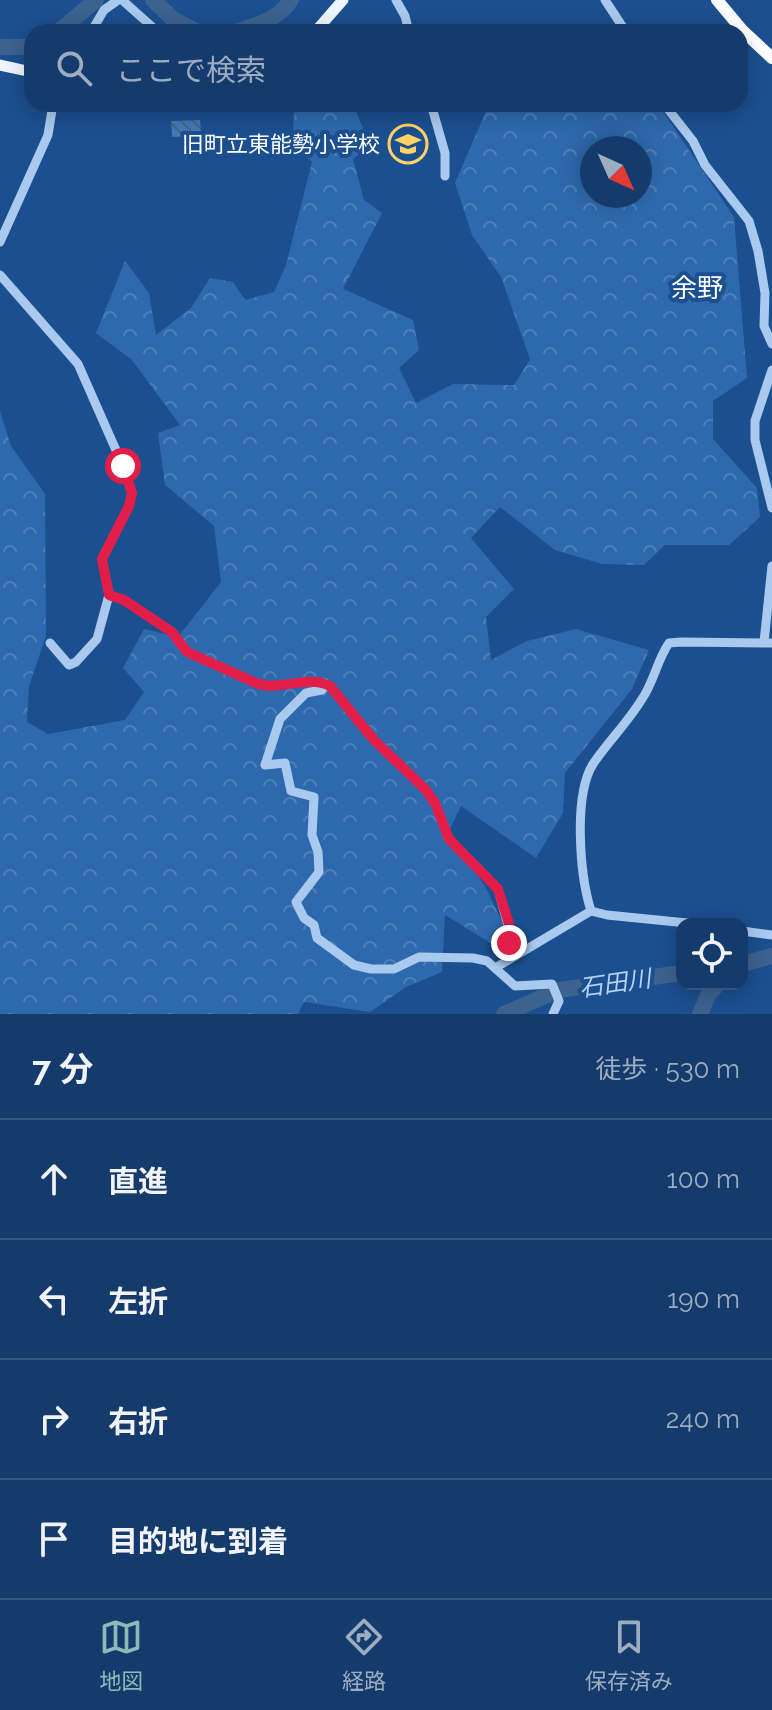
<!DOCTYPE html>
<html lang="ja">
<head>
<meta charset="utf-8">
<style>
	body { margin:0; font-family:Raleway,"Noto Sans JP",sans-serif; background:#214673; color:#f1f3f6 }
	.controls { position:absolute; right:24px; bottom:24px; display:grid; overflow:hidden; border-radius:16px; box-shadow:0 4px 20px #0003 }
	.controls button { width:72px; height:72px; display:grid; place-items:center; padding:0; border:0; border-bottom:2px solid #33557e; background:#143b6b; color:#f1f3f6; font:40px sans-serif }
	.compass { position:absolute; left:580px; top:136px; width:72px; height:72px; border-radius:50%; background:#143b6b; box-shadow:0 4px 20px #0003; rotate:135deg }
	.stop { position:absolute; width:24px; height:24px; margin:-18px; border:6px solid #e11d48; border-radius:50%; background:#fff }
	.stop.end { background:#e11d48; border-color:#fff; box-shadow:0 2px 8px #0008 }
	.list { margin:0; padding:0; list-style:none }
	h2 { display:flex; justify-content:space-between; align-items:center; height:104px; margin:0; padding:0 32px; font-size:34px }
	h2 small { font-size:26px; font-weight:400; color:#9dadc1 }
	.list li { display:grid; grid-template-columns:52px 1fr auto; gap:24px; align-items:center; box-sizing:border-box; height:120px; padding:0 32px; border-top:2px solid #33557e }
	.list b { display:block; font-size:30px; white-space:nowrap }
	.list em { font-size:26px; font-style:normal; color:#9dadc1 }
	.icon { flex:none; width:44px; height:44px; fill:none; stroke:currentColor; stroke-width:2; stroke-linecap:round; stroke-linejoin:round }
	.map { position:relative; flex:none; width:772px; height:1014px; overflow:hidden }
	.search { position:absolute; background:#143b6b; box-shadow:0 4px 20px #0003; left:24px; right:24px; top:24px; height:88px; display:flex; align-items:center; gap:20px; box-sizing:border-box; padding:0 28px; border-radius:24px; color:#9dadc1; font-size:30px }
	.sheet { height:584px; background:#143b6b }
	nav { display:flex; justify-content:space-around; align-items:center; box-sizing:border-box; height:112px; border-top:2px solid #33557e; background:#143b6b; font-size:22px; color:#9dadc1 }
	nav a { display:grid; justify-items:center; gap:4px }
	nav .on { color:#8bbbb9 }
	.map>svg:first-child { display:block }
</style>
</head>
<body>
<div class="map">
<svg width="772" height="1014" viewBox="0 0 772 1014">
	<defs>
		<pattern id="forest-crowns" width="20" height="18" patternUnits="userSpaceOnUse" patternTransform="scale(2)"><rect width="20" height="18" fill="#2e69ad"/><path d="M2 6a3 3 0 1 1 6 0M12 15a3 3 0 1 1 6 0" fill="none" stroke="#4d80b9"/></pattern>
		<pattern id="building-back-hatch" width="6" height="6" patternUnits="userSpaceOnUse" patternTransform="scale(2)"><rect width="6" height="6" fill="#4478b7"/><path d="M-1 5l2 2M0 0l6 6M5-1l2 2" fill="none" stroke="#486282"/></pattern>
	</defs>
	<rect width="100%" height="100%" fill="#1b4f8f"/>
	<!-- forest -->
	<path fill="url(#forest-crowns)" fill-rule="evenodd" d="M 294,104 L 353,104 L 370,145 L 353,159 L 364,200 L 382,213 L 343,289 L 413,320 L 419,350 L 399,368 L 416,403 L 453,384 L 514,385 L 530,359 L 501,277 L 472,235 L 455,183 L 487,109 L 529,107 L 532,104 L 658,104 L 734,217 L 747,378 L 713,401 L 713,439 L 757,488 L 760,517 L 729,545 L 665,545 L 644,565 L 602,564 L 555,550 L 500,507 L 471,538 L 514,589 L 486,617 L 491,660 L 527,641 L 576,629 L 649,650 L 632,689 L 565,773 L 563,813 L 536,858 L 461,806 L 448,833 L 485,886 L 507,932 L 494,945 L 445,915 L 442,972 L 406,987 L 370,1012 L 304,1002 L 298,1014 L 0,1014 L 0,411 L 11,446 L 45,494 L 46,636 L 29,686 L 27,722 L 48,734 L 125,720 L 144,692 L 123,668 L 144,629 L 178,637 L 221,582 L 214,526 L 165,485 L 158,433 L 180,425 L 132,360 L 96,333 L 125,261 L 149,293 L 156,335 L 191,308 L 210,278 L 233,282 L 245,300 L 274,292 L 286,265 L 312,162 L 293,146 ZM 592,148 L 640,148 L 640,196 L 592,196 Z"/>
	<g fill="none" stroke-linecap="round" stroke-linejoin="round">
		<!-- river -->
		<g stroke="#3c6290" stroke-width="16">
			<path d="M 153,0 L 174,20 L 198,32"/>
			<path d="M 58,32 L 96,0"/>
			<path d="M 235,32 C 256,25 278,20 291,0"/>
			<path d="M 0,47 L 32,47"/>
			<path d="M 742,964 L 772,956"/>
			<path d="M 504,1014 L 559,990 L 682,973"/>
			<path d="M 700,1014 L 708,995 L 718,984"/>
		</g>
	</g>
	<!-- building -->
	<path fill="url(#building-back-hatch)" d="M 200,120 L 201,132 L 197,132 L 197,136 L 172,137 L 171,121 Z"/>
	<g fill="none" stroke-linecap="round" stroke-linejoin="round">
		<!-- minor -->
		<g stroke="#a9c9ee" stroke-width="9">
			<path d="M 122,0 L 158,32"/>
			<path d="M 396,0 L 405,16 L 409,32"/>
			<path d="M 605,0 L 626,32"/>
			<path d="M 91,32 L 104,10 L 118,0"/>
			<path d="M 431,104 L 445,153 L 445,176"/>
			<path d="M 664,104 L 693,141 L 705,165 L 749,221 L 758,251 L 765,293 L 764,326 L 772,344"/>
			<path d="M 0,242 L 48,135 L 53,104"/>
			<path d="M 0,275 L 78,364 L 123,466 L 132,493 L 129,506 L 102,559 L 109,595 L 97,639 L 76,662 L 69,665 L 50,643"/>
			<path d="M 772,370 L 755,421 L 755,440 L 772,508"/>
			<path d="M 109,595 L 124,600 L 172,632 L 187,652 L 256,683 C 280,692 307,674 330,686 L 374,740 L 425,789 L 435,803 L 449,839 L 498,889 L 511,936 L 502,954"/>
			<path d="M 764,642 L 772,566"/>
			<path d="M 325,683 L 322,690 L 306,693 L 280,719 L 265,765 L 285,763 L 291,791 L 314,797 L 312,835 L 318,852 L 319,872 L 296,902 L 304,918 L 314,925 L 317,938 L 354,965 L 371,969 L 394,969 L 419,957 L 473,958 L 487,961 L 515,986 L 552,984 L 559,1001 L 553,1014"/>
			<path d="M 591,911 C 580,876 573,796 593,764 C 608,742 628,722 642,699 C 654,682 657,660 669,643 L 681,642 L 772,643"/>
			<path d="M 742,931 L 772,935"/>
			<path d="M 495,968 L 591,911 L 607,915 L 697,924"/>
		</g>
		<!-- major -->
		<g stroke="#f0f6ff" stroke-width="11">
			<path d="M 315,32 L 343,0"/>
			<path d="M 0,65 L 32,72"/>
			<path d="M 152,104 L 161,106 L 195,104"/>
		</g>
		<!-- highway -->
		<path stroke="#fff" stroke-width="12" d="M 717,0 L 743,31 L 772,58"/>
	</g>
	<g fill="none" stroke-linecap="round" stroke-linejoin="round">
		<!-- route -->
		<path stroke="#e11d48" stroke-width="10" d="M 123,466 L 132,493 L 129,506 L 102,559 L 109,595 L 124,600 L 172,632 L 187,652 L 256,683 C 280,692 307,674 330,686 L 374,740 L 425,789 L 435,803 L 449,839 L 498,889 L 510,927 L 509,943"/>
	</g>
	<!-- icons -->
	<defs>
		<symbol id="school-ring" viewBox="-11 -11 22 22"><circle r="9.5" fill="#1b4f8f" stroke="#ffd166" stroke-width="1.5"/><path d="M0-5L7-2L0 1L-7-2ZM-4 1L0 2.5L4 1V4Q0 6-4 4Z" fill="#ffd166"/></symbol>
	</defs>
	<g fill-rule="evenodd">
		<use href="#school-ring" x="386" y="122" width="44" height="44"/>
	</g>
	<g text-anchor="middle" dominant-baseline="central" stroke-width="8" stroke-linejoin="round" paint-order="stroke">
		<!-- poi labels -->
		<g font-size="22" fill="#fff" stroke="#1b4f8f" text-anchor="end">
			<text x="380" y="144">旧町立東能勢小学校</text>
		</g>
		<!-- water labels -->
		<g font-size="24" font-style="italic" fill="#b5d3f5" stroke="#1b4f8f">
			<text transform="translate(615 983) rotate(-8)">石田川</text>
		</g>
		<!-- quarter labels -->
		<g font-size="26" fill="#fff" stroke="#1b4f8f">
			<text x="697" y="288">余野</text>
		</g>
	</g>
</svg>
<div class="controls">
<button><svg class="icon" aria-label="locate" viewBox="0 0 24 24"><circle cx="12" cy="12" r="6"/><path d="M12 2v4M12 18v4M2 12h4M18 12h4"/></svg></button>
</div>
<svg class="compass" viewBox="-18 -18 36 36"><path d="M0-13l5 13h-10z" fill="#e53935"/><path d="M0 13l5-13h-10z" fill="#9dadc1"/></svg>
<div class="stop" style="left:123px;top:466px"></div>
<div class="stop end" style="left:509px;top:943px"></div>
<div class="search"><svg class="icon" aria-label="search" viewBox="0 0 24 24"><circle cx="10" cy="10" r="6"/><path d="M15 15l6 6"/></svg>ここで検索</div>
</div>
<section class="sheet">
<h2>7 分<small>徒歩 · 530 m</small></h2>
<ul class="list">
<li><svg class="icon" aria-label="ahead" viewBox="0 0 24 24"><path d="M12 20V5M6 11l6-6 6 6"/></svg><div><b>直進</b></div><em>100 m</em></li>
<li><svg class="icon" aria-label="left" viewBox="0 0 24 24"><path d="M17 20v-9H6M10 6l-5 5 5 5"/></svg><div><b>左折</b></div><em>190 m</em></li>
<li><svg class="icon" aria-label="right" viewBox="0 0 24 24"><path d="M7 20v-9h11M14 6l5 5-5 5"/></svg><div><b>右折</b></div><em>240 m</em></li>
<li><svg class="icon" aria-label="arrive" viewBox="0 0 24 24"><path d="M6 21V4h12l-3 4 3 4H6"/></svg><div><b>目的地に到着</b></div></li>
</ul>
</section>
<nav>
<a class="on"><svg class="icon" aria-label="map" viewBox="0 0 24 24"><path d="M3 6l6-2 6 2 6-2v14l-6 2-6-2-6 2zM9 4v14M15 6v14"/></svg>地図</a>
<a><svg class="icon" aria-label="directions" viewBox="0 0 24 24"><path d="M12 3l9 9-9 9-9-9zM9 14v-3h6M13 9l2 2-2 2"/></svg>経路</a>
<a><svg class="icon" aria-label="saved" viewBox="0 0 24 24"><path d="M7 4h10v16l-5-4-5 4z"/></svg>保存済み</a>
</nav>
</body>
</html>
